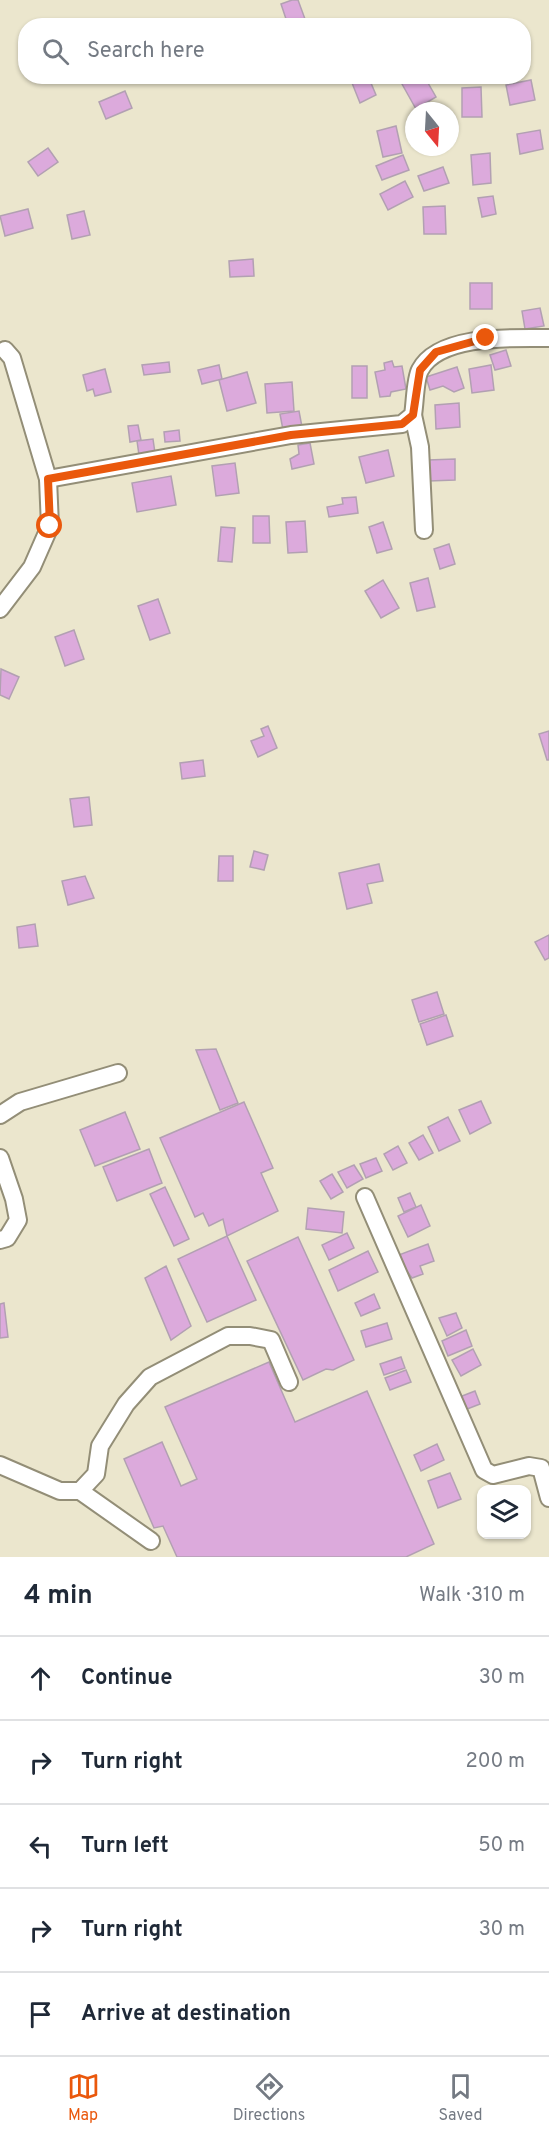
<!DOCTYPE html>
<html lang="en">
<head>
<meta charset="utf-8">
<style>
	body { margin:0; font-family:Overpass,sans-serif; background:#f2f2f3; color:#1f2937 }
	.controls { position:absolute; right:18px; bottom:18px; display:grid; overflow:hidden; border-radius:12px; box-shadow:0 2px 4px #0004 }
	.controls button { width:54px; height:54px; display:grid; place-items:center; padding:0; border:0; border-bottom:2px solid #e0e1e3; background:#fff; color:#1f2937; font:30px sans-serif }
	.compass { position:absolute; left:405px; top:102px; width:54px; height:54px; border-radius:50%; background:#fff; box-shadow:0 2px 4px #0004; rotate:162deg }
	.stop { position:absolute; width:18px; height:18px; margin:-14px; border:4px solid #ea580c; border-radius:50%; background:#fff }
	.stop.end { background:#ea580c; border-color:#fff; box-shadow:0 2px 6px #0008 }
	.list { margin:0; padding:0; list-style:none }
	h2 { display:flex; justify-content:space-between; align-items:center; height:78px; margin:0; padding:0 24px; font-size:26px }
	h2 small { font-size:20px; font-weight:400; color:#747a83 }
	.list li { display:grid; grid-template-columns:39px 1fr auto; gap:18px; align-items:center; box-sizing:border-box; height:84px; padding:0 24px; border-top:2px solid #e0e1e3 }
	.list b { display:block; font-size:22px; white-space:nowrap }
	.list em { font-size:20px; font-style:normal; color:#747a83 }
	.icon { flex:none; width:33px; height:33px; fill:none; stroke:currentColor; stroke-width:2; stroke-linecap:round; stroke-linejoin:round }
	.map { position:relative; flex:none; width:549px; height:1557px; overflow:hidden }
	.search { position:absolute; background:#fff; box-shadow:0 2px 4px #0004; left:18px; right:18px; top:18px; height:66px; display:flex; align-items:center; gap:15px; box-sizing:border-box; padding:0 21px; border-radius:24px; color:#747a83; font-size:22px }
	.sheet { height:498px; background:#fff }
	nav { display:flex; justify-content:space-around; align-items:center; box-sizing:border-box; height:84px; border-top:2px solid #e0e1e3; background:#fff; font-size:16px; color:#747a83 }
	nav a { display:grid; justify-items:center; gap:3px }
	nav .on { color:#ea580c }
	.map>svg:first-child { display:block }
</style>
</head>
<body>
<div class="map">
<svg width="549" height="1557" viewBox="0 0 549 1557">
	<rect width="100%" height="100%" fill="#ebe6cd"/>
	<!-- building -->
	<g fill="#dcaadc" stroke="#b2a0b2" stroke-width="1.5">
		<path d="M 292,0 L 298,0 L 305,19 L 288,25 L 281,4 Z"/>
		<path d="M 368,76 L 376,95 L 360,103 L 352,83 Z"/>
		<path d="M 414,76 L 424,76 L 436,97 L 416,109 L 402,84 Z"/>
		<path d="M 531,80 L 535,100 L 510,105 L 506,85 Z"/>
		<path d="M 481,87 L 482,117 L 462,117 L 462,88 Z"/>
		<path d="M 125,91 L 132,108 L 106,119 L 99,102 Z"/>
		<path d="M 396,126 L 402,153 L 383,157 L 377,131 Z"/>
		<path d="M 540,130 L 543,149 L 520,154 L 517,134 Z"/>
		<path d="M 48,148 L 58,162 L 38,176 L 28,162 Z"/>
		<path d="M 490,153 L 491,183 L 473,185 L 471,155 Z"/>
		<path d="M 403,155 L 409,170 L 382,180 L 376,166 Z"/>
		<path d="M 443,167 L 449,183 L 424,191 L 418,176 Z"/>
		<path d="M 405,181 L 413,197 L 388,210 L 380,194 Z"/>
		<path d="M 493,196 L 496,214 L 482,217 L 478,198 Z"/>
		<path d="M 445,206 L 446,234 L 424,234 L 423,207 Z"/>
		<path d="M 28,209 L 33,228 L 5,236 L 0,216 Z"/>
		<path d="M 84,211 L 90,235 L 72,239 L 67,215 Z"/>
		<path d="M 253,259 L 254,276 L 230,277 L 229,261 Z"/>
		<rect x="470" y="283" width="22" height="26"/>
		<path d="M 540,308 L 544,326 L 525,329 L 522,311 Z"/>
		<path d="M 506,350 L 511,366 L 495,370 L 490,355 Z"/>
		<path d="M 392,361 L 394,367 L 402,366 L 406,389 L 391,392 L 390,396 L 380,397 L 375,372 L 385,370 L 384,363 Z"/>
		<path d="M 169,362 L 170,372 L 144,375 L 142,365 Z"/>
		<path d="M 219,365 L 222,379 L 202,384 L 198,370 Z"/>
		<path d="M 491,365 L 494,390 L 472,393 L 469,369 Z"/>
		<rect x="352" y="366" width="15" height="32"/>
		<path d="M 457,367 L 464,388 L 454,392 L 443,386 L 430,390 L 426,377 Z"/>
		<path d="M 105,369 L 111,392 L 95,396 L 93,389 L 87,391 L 83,375 Z"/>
		<path d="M 247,372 L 256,403 L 227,411 L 219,380 Z"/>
		<path d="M 292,382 L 294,411 L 267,413 L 265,384 Z"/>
		<path d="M 459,403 L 460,427 L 436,429 L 435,405 Z"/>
		<path d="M 299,411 L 302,427 L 283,430 L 280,414 Z"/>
		<path d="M 138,425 L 141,440 L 130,442 L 128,426 Z"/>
		<path d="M 179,430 L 180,441 L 165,442 L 164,432 Z"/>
		<path d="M 153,439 L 155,453 L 139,455 L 137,441 Z"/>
		<path d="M 310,443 L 314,464 L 292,469 L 290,459 L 299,454 L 298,445 Z"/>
		<path d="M 388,450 L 394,476 L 366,483 L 359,457 Z"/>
		<path d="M 455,459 L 455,480 L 429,481 L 428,460 Z"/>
		<path d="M 235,463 L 239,493 L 216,496 L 212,466 Z"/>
		<path d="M 171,476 L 176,505 L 137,512 L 132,483 Z"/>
		<path d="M 356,497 L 358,513 L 329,517 L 327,507 L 343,504 L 342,498 Z"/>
		<path d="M 253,516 L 269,516 L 270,543 L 253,543 Z"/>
		<path d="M 305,521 L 307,552 L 288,553 L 286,522 Z"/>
		<path d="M 383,522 L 392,549 L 377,553 L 369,527 Z"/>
		<path d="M 221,527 L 235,528 L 232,562 L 218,561 Z"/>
		<path d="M 449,544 L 455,564 L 440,569 L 434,549 Z"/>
		<path d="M 428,578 L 435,607 L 417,611 L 410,583 Z"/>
		<path d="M 383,580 L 399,608 L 381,618 L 365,591 Z"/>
		<path d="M 158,599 L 170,633 L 150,640 L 138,606 Z"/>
		<path d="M 74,630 L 84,659 L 65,666 L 55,637 Z"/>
		<path d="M 1,669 L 19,677 L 9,699 L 0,695 Z"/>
		<path d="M 268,726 L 277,748 L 258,757 L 251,741 L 264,736 L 261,729 Z"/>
		<path d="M 549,731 L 549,760 L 547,760 L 539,734 Z"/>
		<path d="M 203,760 L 205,776 L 182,779 L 180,763 Z"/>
		<path d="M 89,797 L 92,825 L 74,827 L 70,799 Z"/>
		<path d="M 254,851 L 268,855 L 264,870 L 250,867 Z"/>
		<path d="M 219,856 L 233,856 L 233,881 L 218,881 Z"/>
		<path d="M 379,864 L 383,881 L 367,884 L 372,903 L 347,909 L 339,873 Z"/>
		<path d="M 85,876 L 94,898 L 68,905 L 62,881 Z"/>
		<path d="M 35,924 L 38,946 L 19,948 L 17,927 Z"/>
		<path d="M 549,935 L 549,958 L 545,960 L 535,942 Z"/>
		<path d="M 437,992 L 444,1014 L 419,1022 L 412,1000 Z"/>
		<path d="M 446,1015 L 453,1036 L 427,1045 L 420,1024 Z"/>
		<path d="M 216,1049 L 238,1103 L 220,1110 L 196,1050 Z"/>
		<path d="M 481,1101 L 491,1123 L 470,1134 L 459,1110 Z"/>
		<path d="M 244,1102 L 273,1168 L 261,1173 L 278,1211 L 227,1236 L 223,1219 L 209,1226 L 203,1213 L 195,1217 L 160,1138 Z"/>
		<path d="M 125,1112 L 140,1149 L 95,1166 L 80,1130 Z"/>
		<path d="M 448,1117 L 460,1141 L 439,1151 L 428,1127 Z"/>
		<path d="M 423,1135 L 433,1153 L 419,1160 L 409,1143 Z"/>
		<path d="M 398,1146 L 407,1163 L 393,1170 L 384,1154 Z"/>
		<path d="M 149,1149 L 162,1183 L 117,1201 L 103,1167 Z"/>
		<path d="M 376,1158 L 382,1171 L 366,1178 L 360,1164 Z"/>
		<path d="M 354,1165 L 363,1179 L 347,1188 L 338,1172 Z"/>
		<path d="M 332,1174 L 343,1192 L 331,1199 L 320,1181 Z"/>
		<path d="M 165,1187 L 189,1239 L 174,1246 L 150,1194 Z"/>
		<path d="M 410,1193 L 416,1207 L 404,1212 L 398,1198 Z"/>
		<path d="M 421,1205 L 430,1226 L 408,1237 L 398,1216 Z"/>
		<path d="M 308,1208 L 344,1212 L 342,1233 L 306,1229 Z"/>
		<path d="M 347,1233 L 354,1248 L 329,1260 L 322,1245 Z"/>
		<path d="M 227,1236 L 256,1300 L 207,1322 L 178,1259 Z"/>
		<path d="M 298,1237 L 354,1360 L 333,1370 L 326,1369 L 303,1380 L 247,1261 Z"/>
		<path d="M 428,1244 L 434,1261 L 420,1266 L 423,1274 L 412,1278 L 396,1256 Z"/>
		<path d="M 368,1251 L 378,1272 L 338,1291 L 329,1270 Z"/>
		<path d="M 166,1266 L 191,1326 L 171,1340 L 145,1278 Z"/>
		<path d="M 374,1294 L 380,1308 L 361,1316 L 355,1303 Z"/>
		<path d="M 4,1303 L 8,1337 L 0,1338 L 0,1304 Z"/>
		<path d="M 456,1313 L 462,1328 L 447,1336 L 439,1318 Z"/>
		<path d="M 387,1323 L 392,1339 L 366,1347 L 361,1331 Z"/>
		<path d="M 466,1330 L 472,1346 L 448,1356 L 442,1341 Z"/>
		<path d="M 473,1349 L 481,1365 L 461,1376 L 452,1360 Z"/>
		<path d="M 401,1357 L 405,1368 L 384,1375 L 380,1364 Z"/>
		<path d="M 269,1362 L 295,1422 L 367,1391 L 434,1544 L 406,1557 L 177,1557 L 163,1526 L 154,1528 L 124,1459 L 162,1442 L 181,1486 L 197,1479 L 165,1407 Z"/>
		<path d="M 406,1370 L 411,1382 L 390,1390 L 385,1378 Z"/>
		<path d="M 475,1391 L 480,1404 L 462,1411 L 457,1398 Z"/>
		<path d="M 437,1444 L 444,1460 L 421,1471 L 414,1455 Z"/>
		<path d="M 450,1473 L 461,1499 L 438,1508 L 428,1481 Z"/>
	</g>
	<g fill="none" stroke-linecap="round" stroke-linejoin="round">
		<defs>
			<g id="minor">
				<path d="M 413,415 L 420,447 L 424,530"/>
				<path d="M 48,479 L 291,435 L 402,424 L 413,415 C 415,404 415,379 420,370 C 439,334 514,338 549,338"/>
				<path d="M 0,609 L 32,567 L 50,526 L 48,479 L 12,358 L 5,350"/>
				<path d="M 0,1115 L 20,1102 L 118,1073"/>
				<path d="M 0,1158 L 14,1199 L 18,1220 L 7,1238 L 0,1240"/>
				<path d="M 365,1197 L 484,1470 L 493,1475 L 529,1466 L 541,1468 L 549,1498"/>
				<path d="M 0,1465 L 60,1491 L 80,1491 L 96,1474 L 100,1446 L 126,1404 L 150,1377 L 228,1336 L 250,1336 L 271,1340 L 289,1382"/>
				<path d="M 80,1491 L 151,1541"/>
			</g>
		</defs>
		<!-- minor casing -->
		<use href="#minor" stroke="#938e77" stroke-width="20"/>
		<!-- minor -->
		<use href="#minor" stroke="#fff" stroke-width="16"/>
	</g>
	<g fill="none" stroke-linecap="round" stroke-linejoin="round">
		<!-- route -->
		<path stroke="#ea580c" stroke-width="8" d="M 50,526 L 48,479 L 291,435 L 402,424 L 413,415 L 420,370 L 436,352 L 486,338"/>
	</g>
</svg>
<div class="controls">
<button><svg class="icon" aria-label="layers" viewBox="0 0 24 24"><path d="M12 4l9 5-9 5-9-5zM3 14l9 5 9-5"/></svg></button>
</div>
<svg class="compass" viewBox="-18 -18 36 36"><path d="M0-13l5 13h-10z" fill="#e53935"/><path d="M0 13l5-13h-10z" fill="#747a83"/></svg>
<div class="stop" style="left:50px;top:526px"></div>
<div class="stop end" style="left:486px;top:338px"></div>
<div class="search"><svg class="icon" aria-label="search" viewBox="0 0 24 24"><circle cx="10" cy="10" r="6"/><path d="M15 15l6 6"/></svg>Search here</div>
</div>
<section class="sheet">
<h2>4 min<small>Walk · 310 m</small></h2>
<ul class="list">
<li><svg class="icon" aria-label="ahead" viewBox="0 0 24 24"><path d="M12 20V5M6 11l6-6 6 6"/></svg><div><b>Continue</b></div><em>30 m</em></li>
<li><svg class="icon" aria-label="right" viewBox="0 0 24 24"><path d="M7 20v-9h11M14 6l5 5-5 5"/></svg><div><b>Turn right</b></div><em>200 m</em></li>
<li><svg class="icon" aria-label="left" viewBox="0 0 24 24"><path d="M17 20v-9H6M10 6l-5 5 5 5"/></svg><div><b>Turn left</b></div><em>50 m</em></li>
<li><svg class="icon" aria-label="right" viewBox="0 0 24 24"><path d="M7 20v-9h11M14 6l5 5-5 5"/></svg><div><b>Turn right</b></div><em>30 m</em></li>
<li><svg class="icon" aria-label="arrive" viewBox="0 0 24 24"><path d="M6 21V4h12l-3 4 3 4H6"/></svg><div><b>Arrive at destination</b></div></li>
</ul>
</section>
<nav>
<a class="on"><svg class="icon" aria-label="map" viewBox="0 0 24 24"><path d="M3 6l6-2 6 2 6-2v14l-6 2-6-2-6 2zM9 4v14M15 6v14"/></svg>Map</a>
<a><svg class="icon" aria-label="directions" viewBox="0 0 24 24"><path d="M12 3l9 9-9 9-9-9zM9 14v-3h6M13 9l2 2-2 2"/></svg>Directions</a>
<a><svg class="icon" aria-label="saved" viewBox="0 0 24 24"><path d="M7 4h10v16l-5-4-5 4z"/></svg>Saved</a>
</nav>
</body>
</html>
